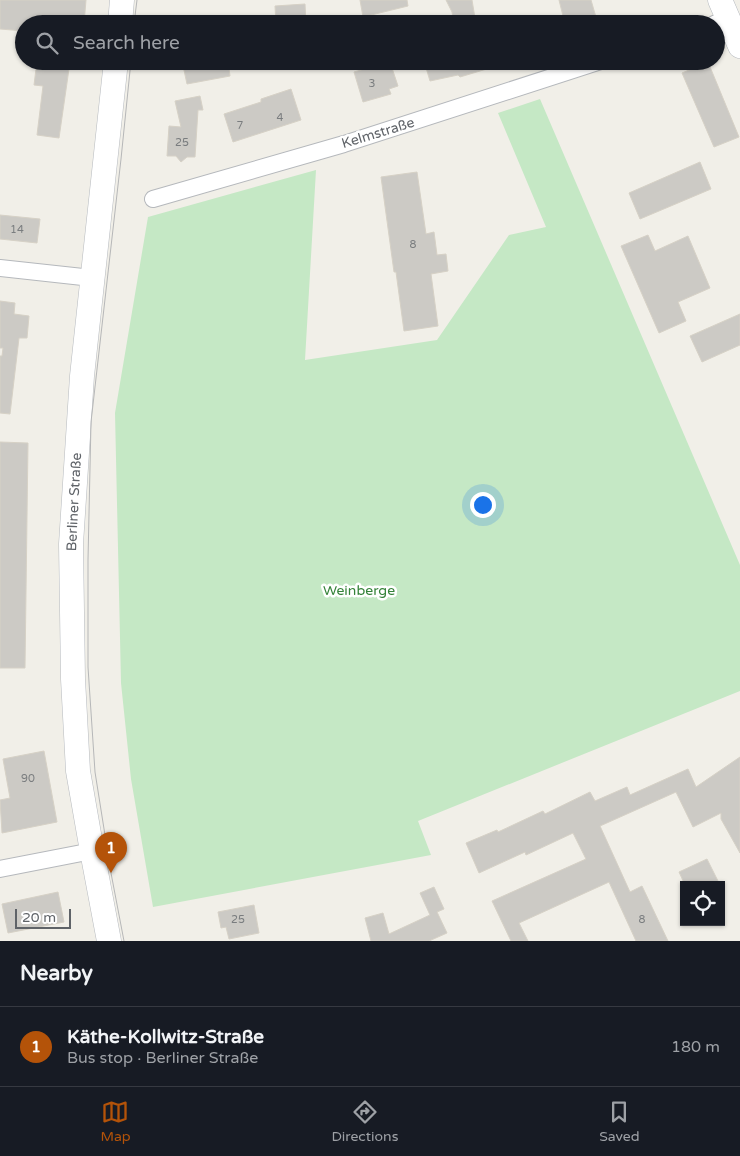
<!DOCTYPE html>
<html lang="en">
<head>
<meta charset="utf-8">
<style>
	body { margin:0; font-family:"Varela Round",sans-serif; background:#20242c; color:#f1f3f6 }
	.controls { position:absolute; right:15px; bottom:15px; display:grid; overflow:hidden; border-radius:0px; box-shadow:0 1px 4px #0004 }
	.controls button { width:45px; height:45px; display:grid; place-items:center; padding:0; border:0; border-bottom:1px solid #363941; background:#171b24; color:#f1f3f6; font:25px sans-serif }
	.scale { position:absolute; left:15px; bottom:12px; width:56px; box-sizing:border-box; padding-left:5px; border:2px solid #5f6368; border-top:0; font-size:14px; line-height:18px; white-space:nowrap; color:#5f6368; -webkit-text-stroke:4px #fff; paint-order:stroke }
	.you { position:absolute; left:482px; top:504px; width:18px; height:18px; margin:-12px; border:4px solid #fff; border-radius:50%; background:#1a73e8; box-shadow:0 0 0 8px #1a73e833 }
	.badge { display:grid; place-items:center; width:32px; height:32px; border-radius:50%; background:#b45309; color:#fff; font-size:16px; font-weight:700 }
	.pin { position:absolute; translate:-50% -41px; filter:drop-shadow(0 1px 2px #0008) }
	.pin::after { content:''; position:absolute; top:26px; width:18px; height:15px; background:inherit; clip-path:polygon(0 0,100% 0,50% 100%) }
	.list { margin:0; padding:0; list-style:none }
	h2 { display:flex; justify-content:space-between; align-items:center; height:65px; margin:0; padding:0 20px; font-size:21px }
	h2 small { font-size:16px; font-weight:400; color:#9ea1a6 }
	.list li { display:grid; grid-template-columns:32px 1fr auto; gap:15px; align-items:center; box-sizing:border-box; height:80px; padding:0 20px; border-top:1px solid #363941 }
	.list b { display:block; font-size:19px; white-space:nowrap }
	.list p { margin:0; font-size:16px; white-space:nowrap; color:#9ea1a6 }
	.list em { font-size:16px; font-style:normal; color:#9ea1a6 }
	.icon { flex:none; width:28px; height:28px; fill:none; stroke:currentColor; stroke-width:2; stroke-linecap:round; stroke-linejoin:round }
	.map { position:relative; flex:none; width:740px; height:941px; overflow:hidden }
	.search { position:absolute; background:#171b24; box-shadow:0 1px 4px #0004; left:15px; right:15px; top:15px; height:55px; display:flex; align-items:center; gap:12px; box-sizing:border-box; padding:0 18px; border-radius:28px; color:#9ea1a6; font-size:19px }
	.sheet { height:145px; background:#171b24 }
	nav { display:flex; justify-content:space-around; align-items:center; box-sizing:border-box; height:70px; border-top:1px solid #363941; background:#171b24; font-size:14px; color:#9ea1a6 }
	nav a { display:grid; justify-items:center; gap:2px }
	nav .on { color:#b45309 }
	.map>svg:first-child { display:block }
</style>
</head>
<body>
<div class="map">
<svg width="740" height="941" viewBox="0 0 740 941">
	<rect width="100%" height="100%" fill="#f1efe8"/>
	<!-- green -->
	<path fill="#c5e8c5" d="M 540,99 L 740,565 L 740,691 L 418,821 L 431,855 L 153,907 L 131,779 L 121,683 L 115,413 L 148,217 L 316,170 L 305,360 L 437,340 L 509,235 L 546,227 L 498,113 Z"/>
	<!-- building -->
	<g fill="#cccac5" stroke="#d6d1c6">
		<path d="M 0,0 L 86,0 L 84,24 L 24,24 L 24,31 L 0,29 Z"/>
		<path d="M 360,0 L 407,0 L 408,6 L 363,17 Z"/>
		<path d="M 446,0 L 472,0 L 476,24 L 454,24 L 452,12 Z"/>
		<path d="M 559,0 L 591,0 L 598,24 L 565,24 Z"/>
		<path d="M 305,4 L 306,24 L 276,24 L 275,6 Z"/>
		<path d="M 37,61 L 70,62 L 59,138 L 37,135 L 43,86 L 34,85 Z"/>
		<path d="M 182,61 L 228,61 L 230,76 L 187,84 Z"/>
		<path d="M 424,61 L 497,61 L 497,64 L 490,68 L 460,77 L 458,75 L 430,81 Z"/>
		<path d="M 390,62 L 398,86 L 389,89 L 391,94 L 363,102 L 354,72 Z"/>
		<path d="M 708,62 L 739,137 L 714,147 L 682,73 Z"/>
		<path d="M 291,89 L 301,120 L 233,142 L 224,114 L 261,102 L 261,99 Z"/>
		<path d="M 200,96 L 203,110 L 198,110 L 195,157 L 187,157 L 181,162 L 176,156 L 167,156 L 169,126 L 181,127 L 175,101 Z"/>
		<path d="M 700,162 L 711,189 L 640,219 L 629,193 Z"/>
		<path d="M 417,172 L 426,234 L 434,232 L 437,255 L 446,254 L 448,271 L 431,274 L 438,326 L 404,331 L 396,272 L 394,272 L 381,177 Z"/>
		<path d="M 0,215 L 40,219 L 37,243 L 0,239 Z"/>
		<path d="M 648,235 L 655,251 L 688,236 L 710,288 L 678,302 L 686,321 L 659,333 L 621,246 Z"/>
		<path d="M 0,301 L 15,303 L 14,314 L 29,316 L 27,338 L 19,338 L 10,414 L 0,413 L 0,356 L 2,356 L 3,348 L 0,348 Z"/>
		<path d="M 740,314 L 740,345 L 702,362 L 690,336 Z"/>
		<path d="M 0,442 L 28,443 L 25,668 L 0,668 Z"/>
		<path d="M 44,751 L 57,822 L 2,833 L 0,800 L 10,798 L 3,759 Z"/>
		<path d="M 740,757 L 740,853 L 721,819 L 721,813 L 693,827 L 676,792 L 600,826 L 630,892 L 642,886 L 668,941 L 636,941 L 609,882 L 519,923 L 528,941 L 511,941 L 492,901 L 586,859 L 573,833 L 526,855 L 525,852 L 479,873 L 466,843 L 497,830 L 498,832 L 543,811 L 545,814 L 590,792 L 595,801 L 627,787 L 630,795 L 688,769 L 696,787 Z"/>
		<path d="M 707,859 L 720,885 L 685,885 L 679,872 Z"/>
		<path d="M 434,887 L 444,909 L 437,912 L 447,933 L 429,941 L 371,941 L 365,918 L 383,913 L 389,934 L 430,915 L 420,893 Z"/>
		<path d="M 58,892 L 64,922 L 8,933 L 2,904 Z"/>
		<path d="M 254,905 L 259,933 L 229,939 L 226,927 L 221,928 L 218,912 Z"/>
	</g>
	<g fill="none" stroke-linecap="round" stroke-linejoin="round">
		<defs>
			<g id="street">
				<path d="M 714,24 L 728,18"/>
				<path d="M 153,199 L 344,144 L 601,61"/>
				<path d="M 0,268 L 92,278"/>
				<path d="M 0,869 L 92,851"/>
			</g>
			<g id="secondary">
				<path d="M 720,0 L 740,46"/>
				<path d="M 120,24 L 122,0"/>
				<path d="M 109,941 L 92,851 L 78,771 L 73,679 L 71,544 L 82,376 L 116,61"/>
			</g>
		</defs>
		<!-- street casing -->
		<use href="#street" stroke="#b5b8bc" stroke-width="18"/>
		<!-- secondary casing -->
		<use href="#secondary" stroke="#b6babf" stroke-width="25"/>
		<!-- street -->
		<use href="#street" stroke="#fff" stroke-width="16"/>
		<!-- secondary -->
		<use href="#secondary" stroke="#fff" stroke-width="24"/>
		<!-- tram -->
		<g stroke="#b6b7b8" stroke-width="1">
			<path d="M 134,24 L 137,0"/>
			<path d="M 124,941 L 111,873 L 95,772 L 88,667 L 88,560 L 91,422 L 121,159 L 131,61"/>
		</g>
	</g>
	<g text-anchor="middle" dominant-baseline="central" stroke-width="5" stroke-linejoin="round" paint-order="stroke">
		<!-- number labels -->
		<g font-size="11" fill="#7a7d7f">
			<text x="372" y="83">3</text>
			<text x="280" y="117">4</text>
			<text x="240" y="125">7</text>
			<text x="182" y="142">25</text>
			<text x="17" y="229">14</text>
			<text x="413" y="244">8</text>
			<text x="28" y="778">90</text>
			<text x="238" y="919">25</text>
			<text x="642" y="919">8</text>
		</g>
		<!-- street labels -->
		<g font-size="14" fill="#5f6368" stroke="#fff">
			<text transform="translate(378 133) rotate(-17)">Kelmstraße</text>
			<text transform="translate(74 502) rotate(-87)">Berliner Straße</text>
		</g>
		<!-- park labels -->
		<g font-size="14" fill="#348238" stroke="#fff">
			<text x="359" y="590">Weinberge</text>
		</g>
	</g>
</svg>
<div class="controls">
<button><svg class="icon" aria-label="locate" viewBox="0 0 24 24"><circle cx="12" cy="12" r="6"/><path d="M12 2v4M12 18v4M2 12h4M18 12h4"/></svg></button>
</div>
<div class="scale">20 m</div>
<div class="you"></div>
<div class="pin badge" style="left:111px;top:873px">1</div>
<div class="search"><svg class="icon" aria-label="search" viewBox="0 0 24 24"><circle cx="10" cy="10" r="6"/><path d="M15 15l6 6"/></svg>Search here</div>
</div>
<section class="sheet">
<h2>Nearby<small></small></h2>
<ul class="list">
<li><span class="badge">1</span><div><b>Käthe-Kollwitz-Straße</b><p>Bus stop · Berliner Straße</p></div><em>180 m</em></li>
</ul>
</section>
<nav>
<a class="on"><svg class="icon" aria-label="map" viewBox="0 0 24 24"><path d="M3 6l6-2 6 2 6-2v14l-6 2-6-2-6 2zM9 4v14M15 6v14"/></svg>Map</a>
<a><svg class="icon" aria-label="directions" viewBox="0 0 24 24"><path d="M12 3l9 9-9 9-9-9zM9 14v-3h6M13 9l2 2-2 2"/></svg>Directions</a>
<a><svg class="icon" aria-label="saved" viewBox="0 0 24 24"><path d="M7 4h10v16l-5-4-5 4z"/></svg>Saved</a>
</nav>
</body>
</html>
